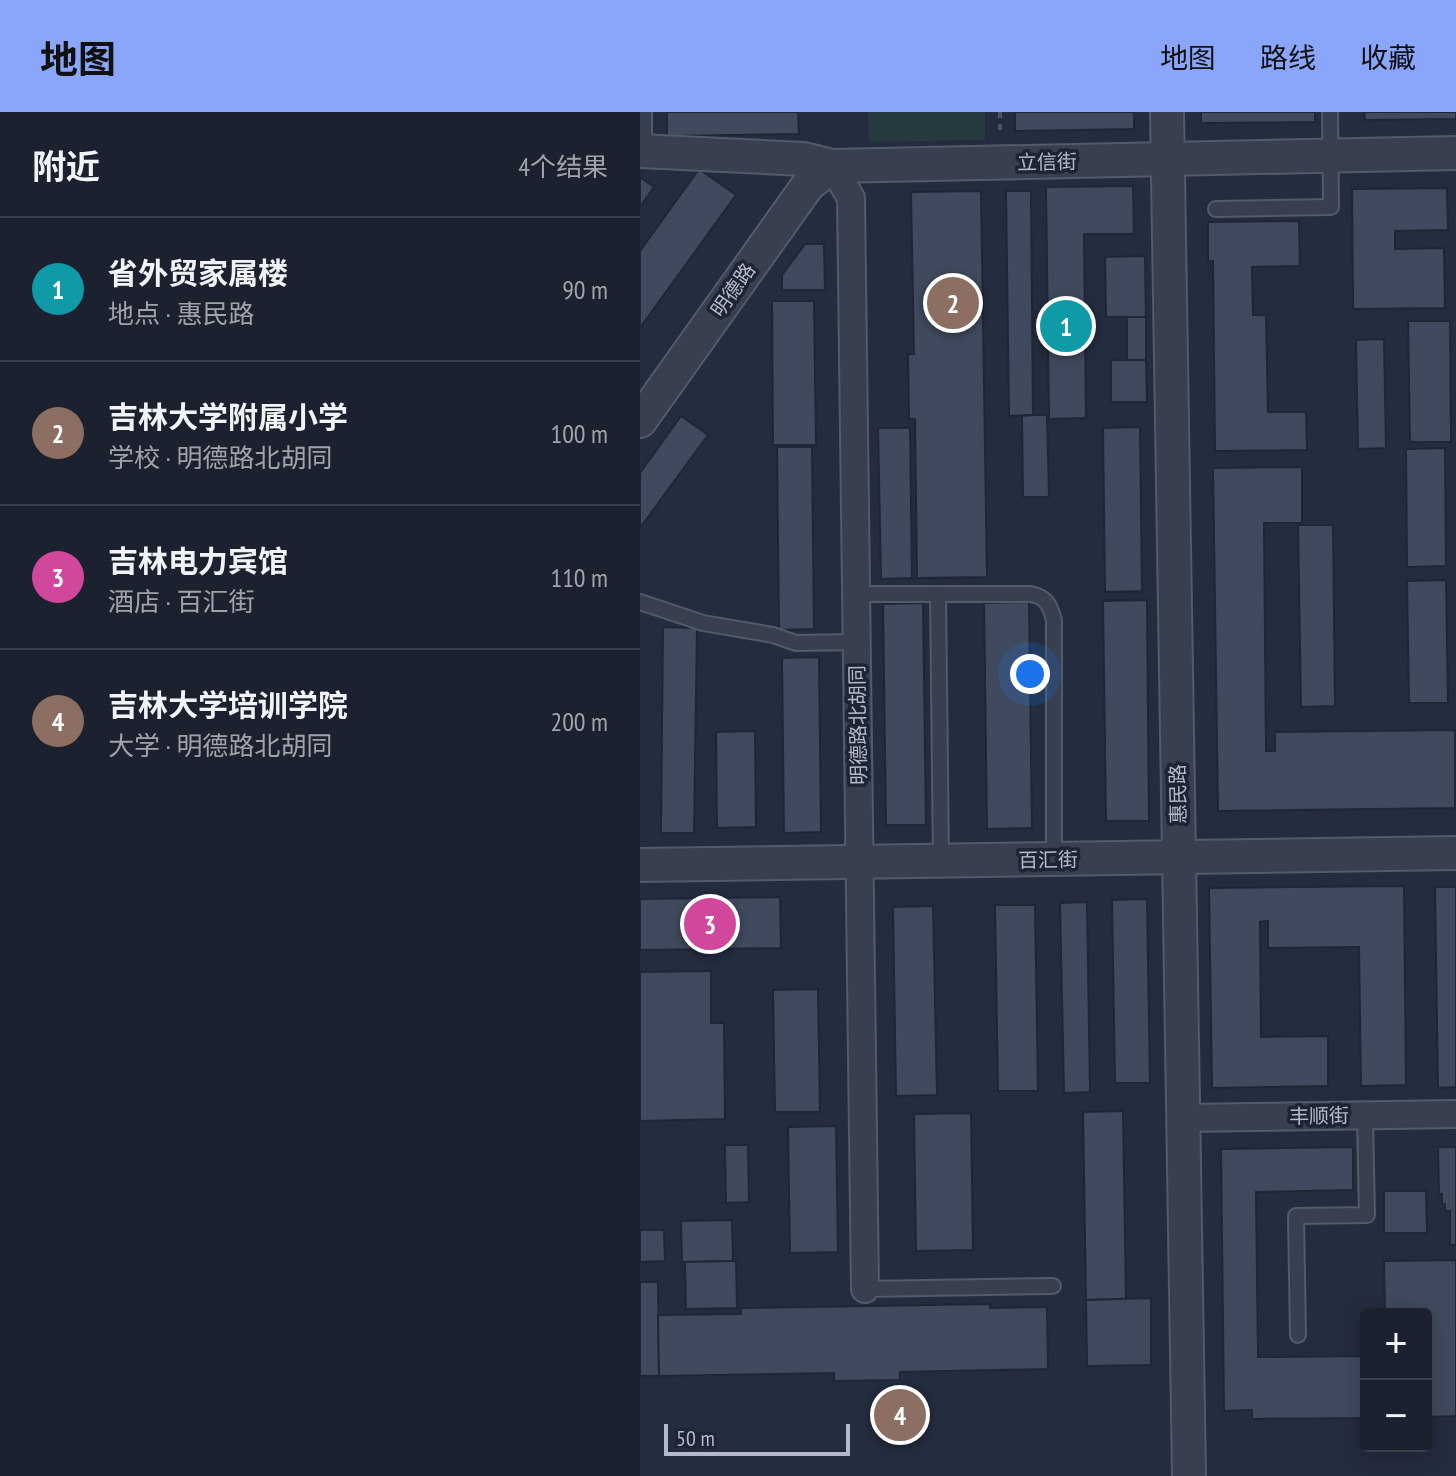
<!DOCTYPE html>
<html lang="zh">
<head>
<meta charset="utf-8">
<style>
	body { margin:0; font-family:"PT Sans Narrow","Noto Sans SC",sans-serif; background:#242937; color:#f1f3f6 }
	.controls { position:absolute; right:24px; bottom:24px; display:grid; overflow:hidden; border-radius:8px; box-shadow:0 4px 20px #0003 }
	.controls button { width:72px; height:72px; display:grid; place-items:center; padding:0; border:0; border-bottom:2px solid #393e4b; background:#1b212f; color:#f1f3f6; font:40px sans-serif }
	.scale { position:absolute; left:24px; bottom:20px; width:186px; box-sizing:border-box; padding-left:8px; border:4px solid #b4baca; border-top:0; font-size:22px; line-height:28px; white-space:nowrap; color:#b4baca; -webkit-text-stroke:6px #1d2434; paint-order:stroke }
	.you { position:absolute; left:390px; top:562px; width:28px; height:28px; margin:-20px; border:6px solid #fff; border-radius:50%; background:#1a73e8; box-shadow:0 0 0 12px #1a73e833 }
	.badge { display:grid; place-items:center; width:52px; height:52px; border-radius:50%; background:#89a6fa; color:#fff; font-size:26px; font-weight:700 }
	.pin { position:absolute; translate:-50% -50%; border:4px solid #fff; box-shadow:0 2px 8px #0006 }
	.list { margin:0; padding:0; list-style:none }
	h2 { display:flex; justify-content:space-between; align-items:center; height:104px; margin:0; padding:0 32px; font-size:34px }
	h2 small { font-size:26px; font-weight:400; color:#a0a3aa }
	.list li { display:grid; grid-template-columns:52px 1fr auto; gap:24px; align-items:center; box-sizing:border-box; height:144px; padding:0 32px; border-top:2px solid #393e4b }
	.list b { display:block; font-size:30px; white-space:nowrap }
	.list p { margin:0; font-size:26px; white-space:nowrap; color:#a0a3aa }
	.list em { font-size:26px; font-style:normal; color:#a0a3aa }
	.map { position:relative; flex:none; width:816px; height:1364px; overflow:hidden }
	header { display:flex; align-items:center; gap:48px; box-sizing:border-box; height:112px; padding:0 40px; background:#89a6fa; color:#111 }
	header strong { font-size:38px }
	nav { display:flex; gap:44px; margin-inline-start:auto; font-size:28px }
	main { display:flex }
	aside { flex:1; background:#1b212f }
	.map>svg:first-child { display:block }
</style>
</head>
<body>
<header>
<strong>地图</strong>
<nav><a>地图</a><a>路线</a><a>收藏</a></nav>
</header>
<main>
<aside>
<h2>附近<small>4个结果</small></h2>
<ul class="list">
<li><span class="badge" style="background:#0f9aa8">1</span><div><b>省外贸家属楼</b><p>地点 · 惠民路</p></div><em>90 m</em></li>
<li><span class="badge" style="background:#8d6e63">2</span><div><b>吉林大学附属小学</b><p>学校 · 明德路北胡同</p></div><em>100 m</em></li>
<li><span class="badge" style="background:#d1479c">3</span><div><b>吉林电力宾馆</b><p>酒店 · 百汇街</p></div><em>110 m</em></li>
<li><span class="badge" style="background:#8d6e63">4</span><div><b>吉林大学培训学院</b><p>大学 · 明德路北胡同</p></div><em>200 m</em></li>
</ul>
</aside>
<div class="map">
<svg width="816" height="1364" viewBox="0 0 816 1364">
	<rect width="100%" height="100%" fill="#242c3f"/>
	<!-- green -->
	<path fill="#263a40" d="M 228,0 L 345,0 L 345,28 L 229,30 Z"/>
	<!-- building -->
	<g fill="#404a5e" stroke="#1f2636" stroke-width="2">
		<path d="M 27,0 L 158,0 L 159,22 L 27,24 Z"/>
		<path d="M 375,0 L 494,0 L 494,17 L 375,19 Z"/>
		<path d="M 561,0 L 675,0 L 675,10 L 561,11 Z"/>
		<path d="M 724,0 L 816,0 L 816,7 L 725,8 Z"/>
		<path d="M 59,57 L 96,83 L 0,216 L 0,139 Z"/>
		<path d="M 0,65 L 14,75 L 0,95 Z"/>
		<path d="M 493,74 L 494,122 L 444,122 L 446,306 L 409,307 L 406,75 Z"/>
		<path d="M 807,76 L 808,118 L 755,119 L 755,137 L 804,136 L 805,196 L 713,197 L 712,77 Z"/>
		<path d="M 341,79 L 347,465 L 277,466 L 275,307 L 269,307 L 268,242 L 274,242 L 271,80 Z"/>
		<path d="M 366,79 L 391,79 L 393,303 L 369,304 Z"/>
		<path d="M 659,109 L 660,154 L 612,155 L 613,203 L 626,203 L 628,300 L 666,300 L 667,338 L 575,339 L 573,149 L 568,149 L 568,110 Z"/>
		<path d="M 165,132 L 184,132 L 185,178 L 142,178 L 142,163 Z"/>
		<path d="M 505,144 L 506,205 L 466,205 L 465,145 Z"/>
		<path d="M 132,189 L 174,189 L 176,333 L 133,333 Z"/>
		<rect x="487" y="205" width="19" height="43"/>
		<path d="M 768,209 L 810,209 L 811,330 L 770,330 Z"/>
		<path d="M 744,227 L 746,336 L 718,337 L 716,228 Z"/>
		<path d="M 471,248 L 506,248 L 507,290 L 471,290 Z"/>
		<path d="M 393,303 L 407,303 L 409,385 L 383,385 L 382,304 Z"/>
		<path d="M 41,304 L 68,323 L 0,416 L 0,361 Z"/>
		<path d="M 500,315 L 502,479 L 465,480 L 463,316 Z"/>
		<path d="M 238,316 L 270,316 L 272,466 L 241,467 Z"/>
		<path d="M 137,335 L 172,335 L 174,517 L 139,518 Z"/>
		<path d="M 805,336 L 806,454 L 767,455 L 766,337 Z"/>
		<path d="M 662,355 L 662,411 L 624,411 L 626,639 L 635,639 L 635,620 L 815,618 L 815,696 L 578,699 L 573,356 Z"/>
		<path d="M 658,413 L 693,413 L 695,594 L 661,595 Z"/>
		<path d="M 806,468 L 808,591 L 769,591 L 767,469 Z"/>
		<path d="M 507,488 L 509,709 L 466,709 L 463,489 Z"/>
		<path d="M 389,490 L 392,716 L 347,717 L 344,491 Z"/>
		<path d="M 283,491 L 286,713 L 246,713 L 243,492 Z"/>
		<path d="M 23,515 L 57,516 L 54,721 L 21,721 Z"/>
		<path d="M 179,545 L 181,720 L 144,721 L 142,546 Z"/>
		<path d="M 115,619 L 116,715 L 77,716 L 76,620 Z"/>
		<path d="M 764,774 L 766,973 L 721,974 L 719,835 L 628,836 L 628,809 L 620,810 L 621,925 L 688,924 L 688,974 L 572,976 L 569,776 Z"/>
		<path d="M 795,775 L 816,775 L 816,975 L 798,976 Z"/>
		<path d="M 140,785 L 141,836 L 0,838 L 0,787 Z"/>
		<path d="M 507,787 L 510,971 L 475,971 L 472,788 Z"/>
		<path d="M 447,790 L 450,980 L 424,981 L 420,791 Z"/>
		<path d="M 355,793 L 395,793 L 398,979 L 358,979 Z"/>
		<path d="M 293,794 L 297,983 L 256,984 L 253,795 Z"/>
		<path d="M 71,859 L 71,911 L 84,911 L 85,1007 L 0,1009 L 0,860 Z"/>
		<path d="M 178,877 L 180,1000 L 135,1000 L 133,878 Z"/>
		<path d="M 483,999 L 486,1187 L 446,1188 L 443,1000 Z"/>
		<path d="M 331,1001 L 333,1138 L 276,1139 L 274,1002 Z"/>
		<path d="M 196,1014 L 198,1140 L 150,1141 L 148,1015 Z"/>
		<path d="M 85,1033 L 108,1033 L 109,1090 L 86,1091 Z"/>
		<path d="M 713,1035 L 713,1078 L 616,1080 L 618,1245 L 726,1244 L 726,1306 L 612,1307 L 612,1298 L 584,1299 L 581,1037 Z"/>
		<path d="M 798,1035 L 816,1035 L 816,1133 L 810,1133 L 810,1099 L 805,1099 L 805,1092 L 802,1092 L 802,1082 L 799,1082 Z"/>
		<path d="M 744,1079 L 786,1079 L 787,1121 L 744,1121 Z"/>
		<path d="M 92,1108 L 93,1149 L 42,1150 L 41,1109 Z"/>
		<path d="M 0,1118 L 24,1118 L 25,1149 L 0,1150 Z"/>
		<path d="M 816,1148 L 816,1304 L 786,1305 L 786,1202 L 745,1202 L 744,1149 Z"/>
		<path d="M 93,1149 L 96,1149 L 97,1196 L 46,1197 L 45,1150 Z"/>
		<path d="M 0,1170 L 18,1170 L 19,1264 L 0,1264 Z"/>
		<path d="M 511,1186 L 511,1253 L 447,1254 L 446,1188 Z"/>
		<path d="M 350,1192 L 350,1196 L 407,1195 L 408,1257 L 260,1260 L 260,1268 L 194,1269 L 194,1261 L 19,1264 L 18,1203 L 101,1202 L 101,1196 Z"/>
	</g>
	<g fill="none" stroke-linecap="round" stroke-linejoin="round">
		<defs>
			<g id="service">
				<path d="M 4,40 L 4,0"/>
				<path d="M 576,97 L 691,95 L 690,0"/>
				<path d="M 216,482 L 391,482 C 406,485 410,493 414,508 L 414,748"/>
				<path d="M 298,482 L 301,749"/>
				<path d="M 0,490 L 63,511 L 133,523 L 156,531 L 217,530"/>
				<path d="M 225,1177 L 413,1174"/>
				<path d="M 658,1223 L 656,1104 L 727,1103 L 725,1004"/>
			</g>
			<g id="minor">
				<path d="M 192,54 L 211,86 L 225,1177"/>
				<path d="M 543,1006 L 816,1002"/>
			</g>
			<g id="tertiary">
				<path d="M 527,0 L 549,1364"/>
				<path d="M 0,39 L 164,47 L 192,54 L 816,41"/>
				<path d="M 0,309 L 168,73 L 192,54"/>
				<path d="M 0,753 L 816,741"/>
			</g>
		</defs>
		<!-- service casing -->
		<use href="#service" stroke="#535a6a" stroke-width="18"/>
		<!-- minor casing -->
		<use href="#minor" stroke="#535a6a" stroke-width="30"/>
		<!-- tertiary casing -->
		<use href="#tertiary" stroke="#535a6a" stroke-width="36"/>
		<!-- path -->
		<path stroke="#44575d" stroke-width="4" stroke-dasharray="6 6" stroke-linecap="butt" d="M 360,0 L 360,22"/>
		<!-- service -->
		<use href="#service" stroke="#383f4f" stroke-width="14"/>
		<!-- minor -->
		<use href="#minor" stroke="#383f4f" stroke-width="26"/>
		<!-- tertiary -->
		<use href="#tertiary" stroke="#383f4f" stroke-width="32"/>
	</g>
	<g text-anchor="middle" dominant-baseline="central" stroke-width="7" stroke-linejoin="round" paint-order="stroke">
		<!-- street labels -->
		<g font-size="20" fill="#b4baca" stroke="#1d2434">
			<text transform="translate(407 50) rotate(-1)">立信街</text>
			<text transform="translate(93 178) rotate(-55)">明德路</text>
			<text transform="translate(218 613) rotate(-91)">明德路北胡同</text>
			<text transform="translate(538 682) rotate(-91)">惠民路</text>
			<text transform="translate(408 748) rotate(-1)">百汇街</text>
			<text transform="translate(679 1004) rotate(-1)">丰顺街</text>
		</g>
	</g>
</svg>
<div class="controls">
<button>+</button>
<button>−</button>
</div>
<div class="scale">50 m</div>
<div class="you"></div>
<div class="pin badge" style="left:426px;top:214px;background:#0f9aa8">1</div>
<div class="pin badge" style="left:313px;top:191px;background:#8d6e63">2</div>
<div class="pin badge" style="left:70px;top:812px;background:#d1479c">3</div>
<div class="pin badge" style="left:260px;top:1303px;background:#8d6e63">4</div>
</div>
</main>
</body>
</html>
